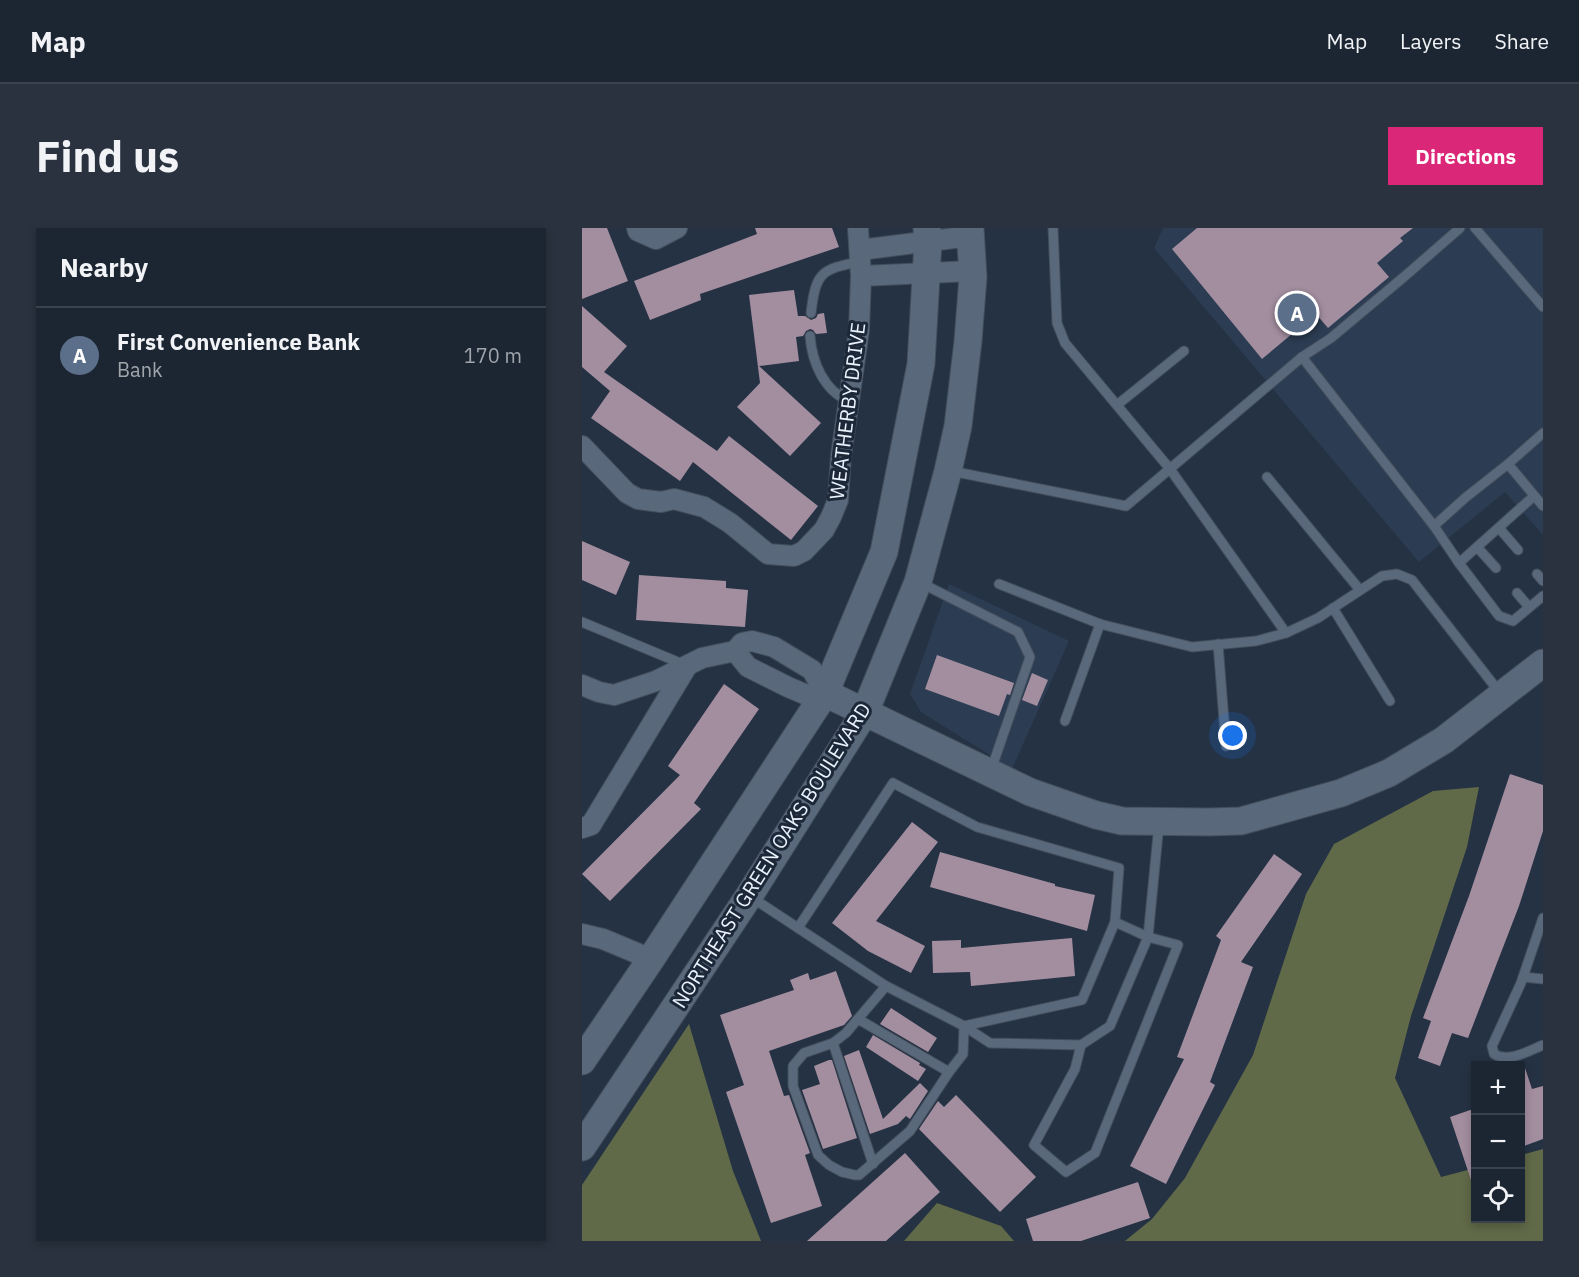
<!DOCTYPE html>
<html lang="en">
<head>
<meta charset="utf-8">
<style>
	body { margin:0; font-family:"IBM Plex Sans",sans-serif; background:#29323e; color:#f1f3f6 }
	.controls { position:absolute; right:18px; bottom:18px; display:grid; overflow:hidden; border-radius:0px; box-shadow:0 3px 9px #0003 }
	.controls button { width:54px; height:54px; display:grid; place-items:center; padding:0; border:0; border-bottom:2px solid #3a434d; background:#1c2632; color:#f1f3f6; font:30px sans-serif }
	.you { position:absolute; left:651px; top:508px; width:21px; height:21px; margin:-15px; border:4px solid #fff; border-radius:50%; background:#1a73e8; box-shadow:0 0 0 9px #1a73e833 }
	.badge { display:grid; place-items:center; width:39px; height:39px; border-radius:50%; background:#db2777; color:#fff; font-size:20px; font-weight:700 }
	.pin { position:absolute; translate:-50% -50%; border:3px solid #fff; box-shadow:0 2px 6px #0006 }
	.list { margin:0; padding:0; list-style:none }
	h2 { display:flex; justify-content:space-between; align-items:center; height:78px; margin:0; padding:0 24px; font-size:26px }
	h2 small { font-size:20px; font-weight:400; color:#a0a5ac }
	.list li { display:grid; grid-template-columns:39px 1fr auto; gap:18px; align-items:center; box-sizing:border-box; height:96px; padding:0 24px; border-top:2px solid #3a434d }
	.list b { display:block; font-size:22px; white-space:nowrap }
	.list p { margin:0; font-size:20px; white-space:nowrap; color:#a0a5ac }
	.list em { font-size:20px; font-style:normal; color:#a0a5ac }
	.icon { flex:none; width:33px; height:33px; fill:none; stroke:currentColor; stroke-width:2; stroke-linecap:round; stroke-linejoin:round }
	.map { position:relative; flex:none; width:961px; height:1013px; overflow:hidden; border-radius:0px }
	header { display:flex; align-items:center; gap:36px; box-sizing:border-box; height:84px; padding:0 30px; background:#1c2632; border-bottom:2px solid #3a434d }
	header strong { font-size:28px }
	nav { display:flex; gap:33px; margin-inline-start:auto; font-size:21px }
	.intro { display:flex; align-items:center; justify-content:space-between; box-sizing:border-box; height:144px; padding:0 36px }
	h1 { margin:0; font-size:42px }
	.button { padding:15px 27px; border-radius:0px; background:#db2777; color:#fff; font-size:21px; font-weight:700 }
	main { display:flex; gap:36px; padding:0 36px }
	aside { flex:1; background:#1c2632; border-radius:0px; box-shadow:0 3px 9px #0003 }
	.map>svg:first-child { display:block }
</style>
</head>
<body>
<header>
<strong>Map</strong>
<nav><a>Map</a><a>Layers</a><a>Share</a></nav>
</header>
<div class="intro"><h1>Find us</h1><a class="button">Directions</a></div>
<main>
<aside>
<h2>Nearby<small></small></h2>
<ul class="list">
<li><span class="badge" style="background:#5c6f8a">A</span><div><b>First Convenience Bank</b><p>Bank</p></div><em>170 m</em></li>
</ul>
</aside>
<div class="map">
<svg width="961" height="1013" viewBox="0 0 961 1013">
	<rect width="100%" height="100%" fill="#253243"/>
	<!-- built -->
	<g fill="#2c3c52">
		<path d="M 581,0 L 961,0 L 961,307 L 923,264 L 837,334 L 572,20 Z"/>
		<path d="M 367,356 L 487,413 L 430,541 L 339,484 L 328,466 Z"/>
	</g>
	<!-- forest -->
	<g fill="#606948">
		<path d="M 897,559 L 885,619 L 829,788 L 813,850 L 859,949 L 893,940 L 894,990 L 939,990 L 939,927 L 961,921 L 961,1013 L 543,1013 L 570,991 L 603,950 L 671,827 L 724,666 L 752,616 L 851,563 Z"/>
		<path d="M 107,796 L 151,943 L 179,1013 L 0,1013 L 0,957 Z"/>
		<path d="M 355,975 L 419,998 L 432,1013 L 322,1013 Z"/>
	</g>
	<!-- building -->
	<g fill="#a38ea0">
		<path d="M 0,0 L 25,0 L 46,53 L 0,71 Z"/>
		<path d="M 173,0 L 250,0 L 257,19 L 118,66 L 119,72 L 68,92 L 52,53 L 175,6 Z"/>
		<path d="M 615,0 L 831,0 L 818,10 L 821,13 L 795,35 L 807,49 L 746,100 L 734,86 L 680,131 L 590,21 Z"/>
		<path d="M 212,62 L 216,88 L 223,88 L 229,92 L 234,90 L 236,86 L 242,85 L 245,105 L 234,106 L 231,102 L 228,101 L 224,103 L 221,108 L 214,109 L 217,133 L 177,138 L 239,195 L 208,228 L 155,179 L 178,155 L 167,67 Z"/>
		<path d="M 0,78 L 45,118 L 22,144 L 135,223 L 147,208 L 236,278 L 209,312 L 111,234 L 98,253 L 9,190 L 28,163 L 0,139 Z"/>
		<path d="M 0,313 L 48,334 L 34,367 L 0,352 Z"/>
		<path d="M 57,347 L 144,353 L 144,360 L 166,362 L 163,399 L 54,392 Z"/>
		<path d="M 355,427 L 432,455 L 428,467 L 425,466 L 417,488 L 343,461 Z"/>
		<path d="M 450,445 L 466,452 L 455,478 L 440,472 Z"/>
		<path d="M 142,456 L 177,481 L 112,575 L 119,581 L 28,673 L 0,646 L 98,547 L 86,538 Z"/>
		<path d="M 928,546 L 961,557 L 961,603 L 937,678 L 886,810 L 870,805 L 858,838 L 836,830 L 849,793 L 841,790 L 887,668 Z"/>
		<path d="M 330,594 L 356,614 L 294,693 L 343,718 L 329,745 L 286,723 L 250,695 Z"/>
		<path d="M 358,624 L 473,656 L 473,658 L 513,667 L 505,703 L 348,659 Z"/>
		<path d="M 692,626 L 720,646 L 659,734 L 671,739 L 628,854 L 633,857 L 584,956 L 548,938 L 602,831 L 595,829 L 639,712 L 634,708 Z"/>
		<path d="M 490,710 L 493,748 L 389,758 L 388,744 L 351,745 L 350,713 L 379,712 L 379,720 Z"/>
		<path d="M 254,743 L 270,788 L 262,797 L 187,823 L 202,868 L 207,867 L 228,925 L 223,927 L 240,978 L 189,995 L 144,864 L 162,857 L 138,787 L 212,762 L 208,752 L 226,745 L 228,752 Z"/>
		<path d="M 309,780 L 355,810 L 346,824 L 298,796 Z"/>
		<path d="M 291,807 L 338,835 L 337,837 L 344,841 L 336,853 L 284,819 Z"/>
		<path d="M 277,822 L 301,891 L 338,855 L 346,863 L 328,891 L 324,888 L 316,896 L 288,906 L 262,828 Z"/>
		<path d="M 247,832 L 250,832 L 275,910 L 241,921 L 220,862 L 238,856 L 232,838 Z"/>
		<path d="M 939,834 L 941,834 L 950,861 L 961,858 L 961,911 L 939,919 Z"/>
		<path d="M 374,867 L 454,949 L 418,984 L 337,901 L 356,873 L 362,879 Z"/>
		<path d="M 894,880 L 894,957 L 891,958 L 868,889 Z"/>
		<path d="M 323,925 L 358,964 L 304,1013 L 225,1013 Z"/>
		<path d="M 556,954 L 568,990 L 499,1013 L 451,1013 L 444,991 Z"/>
	</g>
	<g fill="none" stroke-linecap="round" stroke-linejoin="round">
		<defs>
			<g id="lane">
				<path d="M 471,0 L 475,95 L 483,115 L 588,241 L 704,405"/>
				<path d="M 878,0 L 823,48 L 749,110 L 720,129 L 852,298 L 883,270 L 926,236 L 961,278"/>
				<path d="M 893,0 L 961,79"/>
				<path d="M 229,85 C 234,43 239,42 279,33"/>
				<path d="M 228,108 C 230,134 242,163 267,173"/>
				<path d="M 535,177 L 602,123"/>
				<path d="M 926,236 L 961,205"/>
				<path d="M 369,243 L 544,278 L 720,129"/>
				<path d="M 685,249 L 778,362"/>
				<path d="M 852,298 L 877,335 L 917,388 L 931,393 L 961,368"/>
				<path d="M 917,300 L 936,322"/>
				<path d="M 895,319 L 914,340"/>
				<path d="M 877,335 L 952,268"/>
				<path d="M 955,346 L 961,353"/>
				<path d="M 339,355 L 436,404 L 448,429 L 409,542"/>
				<path d="M 417,356 L 518,396 L 610,419 L 674,413 L 704,405 L 736,390 L 800,348 L 815,346 L 830,352 L 918,465"/>
				<path d="M 935,365 L 947,379"/>
				<path d="M 751,380 L 808,473"/>
				<path d="M 0,394 L 103,437"/>
				<path d="M 636,416 L 644,518"/>
				<path d="M 483,493 L 518,396"/>
				<path d="M 169,669 L 304,758 L 382,798 L 408,815 L 499,817 L 528,798 L 566,709 L 577,596"/>
				<path d="M 961,690 L 939,755 L 910,818 L 912,826 C 926,835 947,823 961,817"/>
				<path d="M 216,700 L 311,555 L 395,599 L 537,640 L 533,694 L 566,709 L 596,717 L 513,925 L 484,944 L 452,917 L 493,841 L 499,817"/>
				<path d="M 941,749 L 961,751"/>
				<path d="M 276,791 L 367,844 L 381,826 L 382,798"/>
				<path d="M 382,798 L 500,772 L 533,694"/>
				<path d="M 251,815 L 222,825 L 211,838 L 211,858 L 236,927 L 247,937 L 260,944 L 273,947 L 277,947 L 328,903 L 367,844"/>
				<path d="M 291,936 L 251,815 L 264,805 L 304,758"/>
			</g>
			<g id="street">
				<path d="M 55,0 L 56,3 L 74,11 L 95,0"/>
				<path d="M 278,22 L 388,8"/>
				<path d="M 279,48 L 390,43"/>
				<path d="M 0,218 L 45,265 L 56,271 L 79,274 L 92,271 L 122,279 L 148,295 L 186,326 L 212,328 L 222,323 L 242,302 L 249,289 L 256,272 L 259,228 L 277,102 L 279,48 L 276,0"/>
				<path d="M 0,457 L 17,464 L 32,467 L 74,453 L 120,430 L 153,423 L 160,415 L 170,413 L 192,419 L 230,442 L 243,465 L 227,468 L 206,459 L 166,439 L 153,423"/>
				<path d="M 0,600 L 9,597 L 105,438"/>
				<path d="M 0,706 L 21,711 L 69,731"/>
			</g>
			<g id="secondary">
				<path d="M 243,465 L 448,564 L 514,587 L 540,593 L 627,594 L 659,593 L 759,565 L 807,545 L 862,512 L 961,435"/>
				<path d="M 0,833 L 69,731 L 243,465 L 302,324 L 339,136 L 346,14 L 345,0"/>
				<path d="M 0,919 L 167,668 L 283,484 L 336,354 L 366,243 L 376,198 L 386,113 L 391,49 L 388,0"/>
			</g>
		</defs>
		<!-- lane casing -->
		<use href="#lane" stroke="#434e5c" stroke-width="11"/>
		<!-- street casing -->
		<use href="#street" stroke="#434e5c" stroke-width="22"/>
		<!-- secondary casing -->
		<use href="#secondary" stroke="#434e5c" stroke-width="29"/>
		<!-- lane -->
		<use href="#lane" stroke="#5a687b" stroke-width="9"/>
		<!-- street -->
		<use href="#street" stroke="#5a687b" stroke-width="20"/>
		<!-- secondary -->
		<use href="#secondary" stroke="#5a687b" stroke-width="27"/>
	</g>
	<g text-anchor="middle" dominant-baseline="central" stroke-width="6" stroke-linejoin="round" paint-order="stroke">
		<!-- street labels -->
		<g font-size="20" fill="#e9f2fd" stroke="#1c2838">
			<text transform="translate(265 183) rotate(-83)">WEATHERBY DRIVE</text>
			<text transform="translate(189 627) rotate(-58)">NORTHEAST GREEN OAKS BOULEVARD</text>
		</g>
	</g>
</svg>
<div class="controls">
<button>+</button>
<button>−</button>
<button><svg class="icon" aria-label="locate" viewBox="0 0 24 24"><circle cx="12" cy="12" r="6"/><path d="M12 2v4M12 18v4M2 12h4M18 12h4"/></svg></button>
</div>
<div class="you"></div>
<div class="pin badge" style="left:715px;top:85px;background:#5c6f8a">A</div>
</div>
</main>
</body>
</html>
